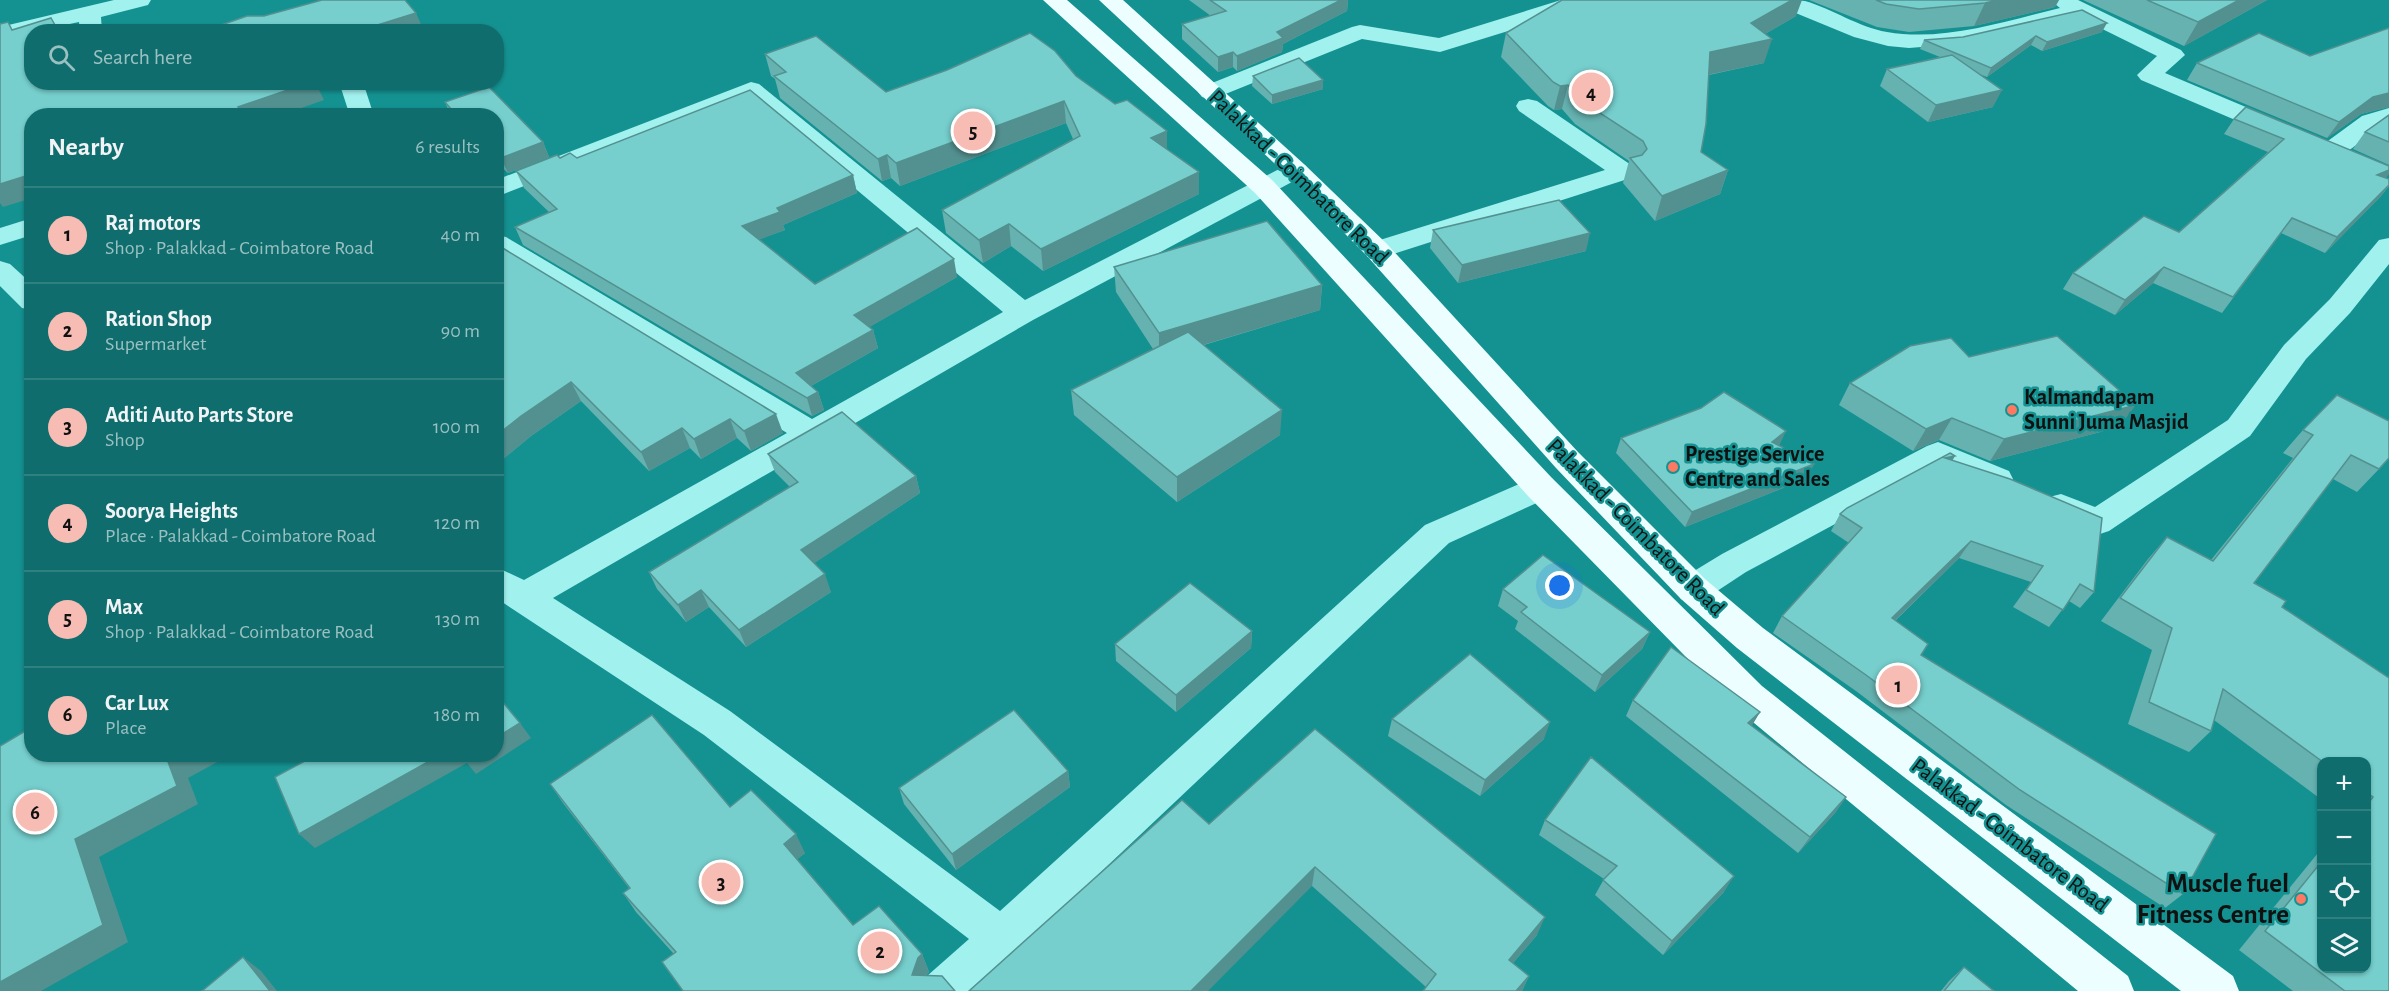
<!DOCTYPE html>
<html lang="en">
<head>
<meta charset="utf-8">
<style>
	body { margin:0; font-family:"Alegreya Sans",sans-serif; background:#1d7675; color:#f1f3f6 }
	.controls { position:absolute; right:18px; bottom:18px; display:grid; overflow:hidden; border-radius:12px; box-shadow:0 2px 4px #0004 }
	.controls button { width:54px; height:54px; display:grid; place-items:center; padding:0; border:0; border-bottom:2px solid #2f8180; background:#0f6e6d; color:#f1f3f6; font:30px sans-serif }
	.you { position:absolute; left:1560px; top:586px; width:21px; height:21px; margin:-15px; border:4px solid #fff; border-radius:50%; background:#1a73e8; box-shadow:0 0 0 9px #1a73e833 }
	.badge { display:grid; place-items:center; width:39px; height:39px; border-radius:50%; background:#f7bcb3; color:#111; font-size:20px; font-weight:700 }
	.pin { position:absolute; translate:-50% -50%; border:3px solid #fff; box-shadow:0 2px 6px #0006 }
	.list { margin:0; padding:0; list-style:none }
	h2 { display:flex; justify-content:space-between; align-items:center; height:78px; margin:0; padding:0 24px; font-size:26px }
	h2 small { font-size:20px; font-weight:400; color:#9bc0c2 }
	.list li { display:grid; grid-template-columns:39px 1fr auto; gap:18px; align-items:center; box-sizing:border-box; height:96px; padding:0 24px; border-top:2px solid #2f8180 }
	.list b { display:block; font-size:22px; white-space:nowrap }
	.list p { margin:0; font-size:20px; white-space:nowrap; color:#9bc0c2 }
	.list em { font-size:20px; font-style:normal; color:#9bc0c2 }
	.icon { flex:none; width:33px; height:33px; fill:none; stroke:currentColor; stroke-width:2; stroke-linecap:round; stroke-linejoin:round }
	.map { position:relative; flex:none; width:2389px; height:991px; overflow:hidden }
	.search { position:absolute; background:#0f6e6d; box-shadow:0 2px 4px #0004; left:24px; top:24px; width:480px; height:66px; display:flex; align-items:center; gap:15px; box-sizing:border-box; padding:0 21px; border-radius:24px; color:#9bc0c2; font-size:22px }
	.panel { position:absolute; background:#0f6e6d; box-shadow:0 2px 4px #0004; left:24px; top:108px; width:480px; height:654px; border-radius:24px }
	.map>svg:first-child { display:block }
</style>
</head>
<body>
<div class="map">
<svg width="2389" height="991" viewBox="0 0 2389 991">
	<rect width="100%" height="100%" fill="#149291"/>
	<g fill="none" stroke-linecap="round" stroke-linejoin="round">
		<!-- minor -->
		<g fill="#a1f1ef" fill-rule="evenodd">
			<path d="M 114,0 L 151,0 L 148,5 L 101,17 L 102,32 L 80,32 L 79,22 L 32,32 L 32,33 L 0,41 L 0,27 Z"/>
			<path d="M 1561,0 L 1595,0 L 1592,5 L 1440,52 L 1362,39 L 1218,97 L 1210,99 L 1202,97 L 1198,92 L 1202,87 L 1352,27 L 1360,25 L 1439,38 Z"/>
			<path d="M 1773,0 C 1783,0 1796,0 1805,1 C 1833,9 1858,27 1887,32 C 1944,42 2005,21 2060,8 L 2050,0 L 2078,0 L 2181,50 L 2185,55 L 2165,73 L 2291,126 L 2294,131 L 2291,136 L 2282,138 L 2273,136 L 2141,80 L 2137,75 L 2157,56 L 2078,17 L 1958,44 L 1909,48 L 1888,46 L 1854,37 L 1776,5 Z"/>
			<path d="M 339,82 L 363,82 L 374,116 L 350,116 Z"/>
			<path d="M 751,82 L 759,84 L 1025,300 L 1287,165 L 1296,162 L 1305,165 L 1309,170 L 1305,175 L 1033,320 L 553,598 L 730,711 L 1000,911 L 1425,525 L 1540,475 L 1552,478 L 1556,487 L 1552,496 L 1449,543 L 975,991 L 921,991 L 927,976 L 969,939 L 704,735 L 496,598 L 496,567 L 524,580 L 787,433 L 496,255 L 496,235 L 506,237 L 812,419 L 1003,312 L 748,99 L 496,197 L 496,180 Z"/>
			<path d="M 1528,99 L 1537,101 L 1634,167 L 1638,172 L 1634,177 L 1387,256 L 1377,259 L 1367,256 L 1363,250 L 1367,244 L 1605,170 L 1519,111 L 1516,106 L 1519,101 Z"/>
			<path d="M 2389,108 L 2389,123 C 2366,131 2347,163 2321,156 L 2317,151 L 2321,146 L 2362,116 Z"/>
			<path d="M 32,218 L 32,235 L 0,245 L 0,228 Z"/>
			<path d="M 2389,238 L 2389,264 L 2350,313 L 2306,359 L 2250,436 L 2109,531 L 2097,535 L 2049,515 L 2044,506 L 2049,497 L 2061,494 L 2095,507 L 2228,420 L 2284,345 L 2330,299 L 2379,240 Z"/>
			<path d="M 0,261 L 10,264 L 32,284 L 32,310 L 22,308 L 0,286 Z"/>
			<path d="M 1938,442 L 2009,471 L 2013,479 L 2009,487 L 1997,491 L 1939,468 L 1746,572 L 1705,599 L 1693,603 L 1681,599 L 1675,589 L 1681,579 L 1722,554 L 1927,446 Z"/>
		</g>
		<!-- major -->
		<g fill="#ecfeff" fill-rule="evenodd">
			<path d="M 1043,0 L 1067,0 L 1273,181 L 1552,478 L 1762,686 L 2128,976 L 2134,991 L 2078,991 L 1736,708 L 1528,496 L 1255,193 Z"/>
			<path d="M 1099,0 L 1123,0 L 1305,165 L 1387,244 L 1578,452 L 1705,579 L 1763,628 L 2233,976 L 2239,991 L 2181,991 L 1737,648 L 1681,599 L 1556,468 L 1367,256 L 1287,175 Z"/>
		</g>
	</g>
	<!-- wall -->
	<g fill="#65b2b0">
		<path d="M 1189,0 L 1348,0 L 1347,11 L 1283,44 L 1282,52 L 1237,71 L 1233,67 L 1218,72 L 1182,39 L 1182,24 L 1211,16 Z"/>
		<path d="M 1809,0 L 2059,0 L 2055,7 L 1974,26 L 1909,32 L 1877,27 Z"/>
		<path d="M 2083,0 L 2267,0 L 2184,46 Z"/>
		<path d="M 1796,16 L 1765,34 L 1764,63 L 1709,75 L 1701,152 L 1728,170 L 1720,194 L 1655,221 L 1623,183 L 1629,161 L 1575,124 L 1562,109 L 1554,110 L 1548,106 L 1501,57 L 1506,33 Z"/>
		<path d="M 2389,28 L 2389,107 L 2361,114 L 2327,138 L 2187,80 L 2197,63 L 2310,56 Z"/>
		<path d="M 2102,32 L 2042,51 L 2031,45 L 1987,77 L 1979,74 L 1993,107 L 1928,122 L 1880,86 L 1887,69 L 1940,57 L 1920,49 L 1924,40 Z"/>
		<path d="M 765,54 L 886,92 L 1076,76 L 1167,149 L 1199,194 L 1043,271 L 1011,246 L 983,263 L 946,233 L 942,210 L 1073,139 L 1066,123 L 900,186 L 891,178 L 882,181 L 780,98 L 775,79 L 771,76 Z"/>
		<path d="M 1253,76 L 1323,80 L 1323,89 L 1272,104 L 1252,86 Z"/>
		<path d="M 489,87 L 543,142 L 549,157 L 508,173 L 496,162 L 496,116 L 451,116 L 445,102 Z"/>
		<path d="M 2389,115 L 2389,165 L 2353,149 L 2365,132 Z"/>
		<path d="M 2234,119 L 2389,179 L 2389,186 L 2381,196 L 2325,253 L 2281,233 L 2222,313 L 2153,283 L 2115,315 L 2063,289 L 2073,273 L 2179,232 L 2268,152 L 2224,134 Z"/>
		<path d="M 560,158 L 853,175 L 857,193 L 783,225 L 785,230 L 759,239 L 815,284 L 957,277 L 869,327 L 873,330 L 878,348 L 811,386 L 818,392 L 824,410 L 812,416 L 523,245 L 515,227 L 549,212 L 524,188 L 516,171 Z"/>
		<path d="M 1433,230 L 1586,251 L 1458,283 L 1430,248 Z"/>
		<path d="M 496,244 L 783,433 L 751,451 L 737,438 L 701,459 L 690,448 L 649,471 L 581,401 L 531,436 L 497,464 Z"/>
		<path d="M 1114,267 L 1322,285 L 1320,310 L 1204,345 L 1280,435 L 1177,502 L 1074,415 L 1071,390 L 1153,349 L 1116,292 Z"/>
		<path d="M 1969,357 L 2119,427 L 1990,461 L 1939,440 L 1913,451 L 1839,405 L 1850,383 Z"/>
		<path d="M 2303,430 L 2379,469 L 2357,492 L 2333,479 L 2254,583 L 2282,607 L 2389,678 L 2389,991 L 2293,991 L 2239,950 L 2322,848 L 2322,969 L 2367,969 L 2367,762 L 2322,762 L 2322,800 L 2214,720 L 2211,731 L 2189,752 L 2128,724 L 2152,650 L 2101,621 L 2148,559 L 2167,537 L 2211,560 L 2293,458 L 2283,453 Z"/>
		<path d="M 1621,438 L 1779,445 L 1814,464 L 1806,479 L 1685,527 L 1616,453 Z"/>
		<path d="M 768,454 L 916,476 L 920,493 L 814,563 L 831,592 L 746,647 L 709,607 L 686,622 L 657,589 L 649,572 L 790,487 L 775,472 Z"/>
		<path d="M 1952,461 L 2094,592 L 2080,608 L 2069,601 L 2049,627 L 2013,607 L 2031,582 L 1959,558 L 1895,621 L 1921,655 L 2183,894 L 2165,908 L 2006,805 L 1856,691 L 1773,633 L 1782,616 L 1849,543 L 1831,531 L 1840,514 Z"/>
		<path d="M 1503,589 L 1650,632 L 1642,649 L 1595,692 L 1515,629 L 1518,621 L 1498,606 Z"/>
		<path d="M 1252,631 L 1251,648 L 1176,712 L 1116,661 L 1115,644 Z"/>
		<path d="M 1633,700 L 1760,712 L 1751,726 L 1846,797 L 1835,813 L 1798,853 L 1626,716 Z"/>
		<path d="M 1392,719 L 1544,739 L 1480,796 L 1388,736 Z"/>
		<path d="M 1068,771 L 1070,787 L 956,870 L 904,804 L 899,788 Z"/>
		<path d="M 550,784 L 730,807 L 805,853 L 797,859 L 853,925 L 922,954 L 929,972 L 925,976 L 955,991 L 673,953 L 636,912 L 623,893 L 629,888 L 563,803 Z"/>
		<path d="M 1545,820 L 1724,892 L 1663,955 L 1595,895 L 1604,879 L 1539,835 Z"/>
		<path d="M 1209,824 L 1537,935 L 1513,963 L 1529,976 L 1522,991 L 1423,991 L 1426,987 L 1312,886 Z"/>
		<path d="M 1964,967 L 1994,991 L 1941,991 L 1949,981 Z"/>
	</g>
	<!-- shaded-wall -->
	<g fill="#539190">
		<path d="M 1341,0 L 1348,0 L 1347,11 L 1283,44 L 1282,52 L 1237,71 L 1237,56 L 1277,32 Z"/>
		<path d="M 1792,0 L 1802,0 L 1796,16 L 1746,45 L 1772,39 L 1764,63 L 1702,76 L 1710,52 L 1751,23 Z"/>
		<path d="M 1998,0 L 2059,0 L 2055,7 L 1974,26 L 1985,3 Z"/>
		<path d="M 2239,0 L 2267,0 L 2184,46 L 2198,22 Z"/>
		<path d="M 416,13 L 424,31 L 421,32 L 355,32 Z"/>
		<path d="M 2107,23 L 2102,32 L 2042,51 L 2047,42 Z"/>
		<path d="M 2036,36 L 2031,45 L 1987,77 L 1991,68 Z"/>
		<path d="M 1233,52 L 1233,67 L 1218,72 L 1218,57 Z"/>
		<path d="M 1323,80 L 1323,89 L 1272,104 L 1272,95 Z"/>
		<path d="M 311,82 L 315,82 L 324,100 L 279,116 L 244,116 L 238,107 Z"/>
		<path d="M 1568,85 L 1562,109 L 1554,110 L 1560,86 Z"/>
		<path d="M 2002,90 L 1993,107 L 1928,122 L 1936,105 Z"/>
		<path d="M 2389,93 L 2389,107 L 2361,114 L 2327,138 L 2339,122 L 2373,97 Z"/>
		<path d="M 1064,101 L 1066,123 L 900,186 L 896,163 Z"/>
		<path d="M 241,112 L 243,116 L 231,116 Z"/>
		<path d="M 1167,131 L 1167,153 L 1151,138 Z"/>
		<path d="M 543,142 L 549,157 L 508,173 L 501,158 Z"/>
		<path d="M 887,155 L 891,178 L 882,181 L 878,159 Z"/>
		<path d="M 1728,170 L 1720,194 L 1655,221 L 1662,196 Z"/>
		<path d="M 2389,170 L 2389,174 L 2382,183 L 2377,175 Z"/>
		<path d="M 1199,172 L 1199,194 L 1043,271 L 1041,249 Z"/>
		<path d="M 32,174 L 32,198 L 3,207 L 0,203 L 0,184 Z"/>
		<path d="M 853,175 L 857,193 L 783,225 L 785,230 L 748,244 L 742,226 L 777,208 Z"/>
		<path d="M 2389,185 L 2381,196 L 2325,253 L 2337,237 Z"/>
		<path d="M 1009,224 L 1011,246 L 983,263 L 979,240 Z"/>
		<path d="M 1590,233 L 1586,251 L 1458,283 L 1462,265 Z"/>
		<path d="M 954,259 L 957,277 L 859,333 L 854,315 Z"/>
		<path d="M 2164,267 L 2153,283 L 2115,315 L 2125,300 Z"/>
		<path d="M 1322,285 L 1320,310 L 1159,358 L 1159,333 Z"/>
		<path d="M 873,330 L 878,348 L 802,391 L 796,373 Z"/>
		<path d="M 571,382 L 581,401 L 531,436 L 497,464 L 496,436 L 521,416 Z"/>
		<path d="M 818,392 L 824,410 L 812,416 L 807,398 Z"/>
		<path d="M 2136,405 L 2119,427 L 1990,461 L 2004,439 Z"/>
		<path d="M 1282,410 L 1280,435 L 1177,502 L 1177,477 Z"/>
		<path d="M 776,414 L 783,433 L 751,451 L 744,431 Z"/>
		<path d="M 1952,418 L 1939,440 L 1913,451 L 1926,429 Z"/>
		<path d="M 730,419 L 737,438 L 701,459 L 694,439 Z"/>
		<path d="M 682,428 L 690,448 L 649,471 L 641,452 Z"/>
		<path d="M 1786,431 L 1779,446 L 1772,442 Z"/>
		<path d="M 1955,456 L 1945,473 L 1945,458 Z"/>
		<path d="M 1814,464 L 1806,479 L 1685,527 L 1692,512 Z"/>
		<path d="M 916,476 L 920,493 L 807,568 L 801,550 Z"/>
		<path d="M 1971,541 L 1959,558 L 1881,634 L 1892,618 Z"/>
		<path d="M 825,574 L 831,592 L 746,647 L 739,630 Z"/>
		<path d="M 701,590 L 709,607 L 686,622 L 678,605 Z"/>
		<path d="M 1252,631 L 1251,648 L 1176,712 L 1176,695 Z"/>
		<path d="M 1650,632 L 1642,649 L 1595,692 L 1602,675 Z"/>
		<path d="M 1760,712 L 1750,729 L 1748,723 Z"/>
		<path d="M 1550,722 L 1544,739 L 1480,796 L 1485,780 Z"/>
		<path d="M 520,723 L 531,738 L 476,774 L 467,763 L 315,848 L 299,834 L 442,754 L 496,754 L 496,738 Z"/>
		<path d="M 176,754 L 232,754 L 188,778 L 198,804 L 99,857 L 128,942 L 41,991 L 0,991 L 0,982 L 75,839 L 167,759 Z"/>
		<path d="M 1068,771 L 1070,787 L 956,870 L 952,854 Z"/>
		<path d="M 1846,797 L 1835,813 L 1798,853 L 1810,837 Z"/>
		<path d="M 796,834 L 805,853 L 793,863 L 784,844 Z"/>
		<path d="M 1315,867 L 1312,886 L 1208,991 L 1191,991 Z"/>
		<path d="M 1734,876 L 1724,892 L 1663,955 L 1672,941 Z"/>
		<path d="M 1545,917 L 1537,935 L 1501,977 L 1509,960 Z"/>
		<path d="M 922,954 L 929,972 L 925,975 L 920,991 L 912,975 L 918,958 Z"/>
		<path d="M 243,957 L 261,971 L 277,991 L 270,991 Z"/>
		<path d="M 1529,976 L 1522,991 L 1516,991 Z"/>
	</g>
	<!-- building -->
	<g fill="#76cfcd" stroke="#539190" stroke-width="1.5">
		<path d="M 322,0 L 405,0 L 416,13 L 355,32 L 201,32 L 247,16 L 264,16 Z"/>
		<path d="M 1210,0 L 1341,0 L 1277,32 L 1283,38 L 1237,56 L 1233,52 L 1218,57 L 1182,24 L 1226,11 Z"/>
		<path d="M 1562,0 L 1792,0 L 1751,23 L 1772,39 L 1710,52 L 1706,124 L 1701,152 L 1728,170 L 1662,196 L 1630,158 L 1642,155 L 1647,149 L 1643,141 L 1580,100 L 1568,85 L 1560,86 L 1553,82 L 1506,33 Z"/>
		<path d="M 1876,0 L 1998,0 L 1985,3 L 1919,9 L 1886,4 Z"/>
		<path d="M 2147,0 L 2239,0 L 2198,22 Z"/>
		<path d="M 2082,10 L 2107,23 L 2047,42 L 2036,36 L 1991,68 L 1924,40 L 1963,37 Z"/>
		<path d="M 51,18 L 59,32 L 32,32 L 32,82 L 311,82 L 238,107 L 241,112 L 231,116 L 32,116 L 32,174 L 0,184 L 0,24 L 8,22 L 12,30 Z"/>
		<path d="M 2389,28 L 2389,93 L 2373,97 L 2339,122 L 2197,63 L 2259,33 L 2310,56 Z"/>
		<path d="M 1030,33 L 1055,51 L 1076,76 L 1115,104 L 1127,100 L 1167,131 L 1151,138 L 1199,172 L 1041,249 L 1009,224 L 979,240 L 942,210 L 1080,136 L 1064,101 L 896,163 L 887,155 L 878,159 L 774,76 L 786,72 L 765,54 L 816,36 L 886,92 L 947,70 Z"/>
		<path d="M 1952,55 L 2002,90 L 1936,105 L 1887,69 Z"/>
		<path d="M 1299,58 L 1323,80 L 1272,95 L 1253,76 Z"/>
		<path d="M 489,87 L 543,142 L 501,158 L 496,154 L 496,116 L 457,116 L 445,102 Z"/>
		<path d="M 750,90 L 853,175 L 777,208 L 780,212 L 742,226 L 815,284 L 917,228 L 954,259 L 854,315 L 873,330 L 796,373 L 818,392 L 807,398 L 515,227 L 557,209 L 516,171 L 557,155 L 560,158 L 570,153 L 577,158 Z"/>
		<path d="M 2246,107 L 2389,166 L 2389,170 L 2377,175 L 2389,179 L 2389,185 L 2337,237 L 2292,218 L 2233,297 L 2164,267 L 2125,300 L 2073,273 L 2144,216 L 2179,232 L 2284,139 L 2234,119 Z"/>
		<path d="M 2389,115 L 2389,142 L 2365,132 Z"/>
		<path d="M 1559,200 L 1590,233 L 1462,265 L 1433,230 Z"/>
		<path d="M 1267,221 L 1322,285 L 1159,333 L 1114,267 Z"/>
		<path d="M 496,244 L 776,414 L 744,431 L 730,419 L 694,439 L 682,428 L 641,452 L 571,382 L 521,416 L 496,436 Z"/>
		<path d="M 1188,332 L 1282,410 L 1177,477 L 1071,390 Z"/>
		<path d="M 2057,336 L 2136,405 L 2004,439 L 1952,418 L 1926,429 L 1850,383 L 1910,346 L 1951,338 L 1969,357 Z"/>
		<path d="M 1724,392 L 1786,431 L 1772,442 L 1814,464 L 1692,512 L 1621,438 L 1701,408 Z"/>
		<path d="M 2337,395 L 2389,421 L 2389,458 L 2379,469 L 2351,455 L 2254,583 L 2286,601 L 2282,607 L 2389,678 L 2389,991 L 2345,991 L 2265,931 L 2322,861 L 2322,969 L 2367,969 L 2367,805 L 2373,797 L 2367,793 L 2367,762 L 2323,762 L 2223,689 L 2211,731 L 2149,702 L 2172,628 L 2120,598 L 2167,537 L 2213,561 L 2313,435 L 2303,430 Z"/>
		<path d="M 842,412 L 916,476 L 801,550 L 825,574 L 739,630 L 701,590 L 678,605 L 649,572 L 798,482 L 768,454 Z"/>
		<path d="M 1950,453 L 1955,456 L 1945,458 L 2010,479 L 2102,518 L 2094,592 L 2080,584 L 2063,610 L 2026,590 L 2043,566 L 1971,541 L 1892,618 L 1928,644 L 1921,655 L 2216,834 L 2183,894 L 2020,790 L 1866,675 L 1782,616 L 1862,528 L 1840,514 L 1847,508 Z"/>
		<path d="M 1543,555 L 1650,632 L 1602,675 L 1521,612 L 1527,607 L 1503,589 Z"/>
		<path d="M 1190,583 L 1252,631 L 1176,695 L 1115,644 Z"/>
		<path d="M 1671,647 L 1760,712 L 1748,723 L 1846,797 L 1810,837 L 1633,700 Z"/>
		<path d="M 1470,654 L 1550,722 L 1485,780 L 1392,719 Z"/>
		<path d="M 496,694 L 520,723 L 496,738 Z"/>
		<path d="M 1014,710 L 1068,771 L 952,854 L 899,788 Z"/>
		<path d="M 652,715 L 730,807 L 751,790 L 796,834 L 784,844 L 853,925 L 879,906 L 922,954 L 918,958 L 912,975 L 942,976 L 955,991 L 683,991 L 662,962 L 676,952 L 623,893 L 630,888 L 550,784 Z"/>
		<path d="M 32,727 L 32,754 L 176,754 L 167,759 L 177,786 L 75,839 L 103,925 L 0,982 L 0,746 Z"/>
		<path d="M 1315,729 L 1545,917 L 1509,960 L 1529,976 L 1516,991 L 1423,991 L 1436,974 L 1315,867 L 1191,991 L 969,991 L 1182,800 L 1209,824 Z"/>
		<path d="M 318,754 L 442,754 L 299,834 L 275,777 Z"/>
		<path d="M 461,754 L 471,754 L 464,759 Z"/>
		<path d="M 1591,757 L 1734,876 L 1672,941 L 1603,880 L 1617,866 L 1545,820 Z"/>
		<path d="M 243,957 L 270,991 L 202,991 Z"/>
		<path d="M 1964,967 L 1994,991 L 1944,991 Z"/>
	</g>
	<!-- markers -->
	<g fill="#ff7862" stroke="#149291" stroke-width="2">
		<circle cx="2012" cy="410" r="6"/>
		<circle cx="1673" cy="467" r="6"/>
		<circle cx="2301" cy="899" r="6"/>
	</g>
	<g text-anchor="middle" dominant-baseline="central" stroke-width="5" stroke-linejoin="round" paint-order="stroke">
		<!-- street labels -->
		<g font-size="22" fill="#111" stroke="#149291">
			<text transform="translate(1299 177) rotate(44)">Palakkad - Coimbatore Road</text>
			<text transform="translate(1636 527) rotate(45)">Palakkad - Coimbatore Road</text>
			<text transform="translate(2010 835) rotate(37)">Palakkad - Coimbatore Road</text>
		</g>
		<!-- poi labels -->
		<g font-size="22" font-weight="bold" fill="#111" stroke="#149291" text-anchor="start">
			<text x="2024" y="397">Kalmandapam<tspan x="2024" dy="25">Sunni Juma Masjid</tspan></text>
			<text x="1685" y="454">Prestige Service<tspan x="1685" dy="25">Centre and Sales</tspan></text>
		</g>
		<!-- near-poi labels -->
		<g font-size="27" font-weight="bold" fill="#111" stroke="#149291" text-anchor="end">
			<text x="2289" y="883">Muscle fuel<tspan x="2289" dy="31">Fitness Centre</tspan></text>
		</g>
	</g>
</svg>
<div class="controls">
<button>+</button>
<button>−</button>
<button><svg class="icon" aria-label="locate" viewBox="0 0 24 24"><circle cx="12" cy="12" r="6"/><path d="M12 2v4M12 18v4M2 12h4M18 12h4"/></svg></button>
<button><svg class="icon" aria-label="layers" viewBox="0 0 24 24"><path d="M12 4l9 5-9 5-9-5zM3 14l9 5 9-5"/></svg></button>
</div>
<div class="you"></div>
<div class="pin badge" style="left:1898px;top:685px">1</div>
<div class="pin badge" style="left:880px;top:951px">2</div>
<div class="pin badge" style="left:721px;top:882px">3</div>
<div class="pin badge" style="left:1591px;top:92px">4</div>
<div class="pin badge" style="left:973px;top:131px">5</div>
<div class="pin badge" style="left:35px;top:812px">6</div>
<div class="search"><svg class="icon" aria-label="search" viewBox="0 0 24 24"><circle cx="10" cy="10" r="6"/><path d="M15 15l6 6"/></svg>Search here</div>
<section class="panel">
<h2>Nearby<small>6 results</small></h2>
<ul class="list">
<li><span class="badge">1</span><div><b>Raj motors</b><p>Shop · Palakkad - Coimbatore Road</p></div><em>40 m</em></li>
<li><span class="badge">2</span><div><b>Ration Shop</b><p>Supermarket</p></div><em>90 m</em></li>
<li><span class="badge">3</span><div><b>Aditi Auto Parts Store</b><p>Shop</p></div><em>100 m</em></li>
<li><span class="badge">4</span><div><b>Soorya Heights</b><p>Place · Palakkad - Coimbatore Road</p></div><em>120 m</em></li>
<li><span class="badge">5</span><div><b>Max</b><p>Shop · Palakkad - Coimbatore Road</p></div><em>130 m</em></li>
<li><span class="badge">6</span><div><b>Car Lux</b><p>Place</p></div><em>180 m</em></li>
</ul>
</section>
</div>
</body>
</html>
